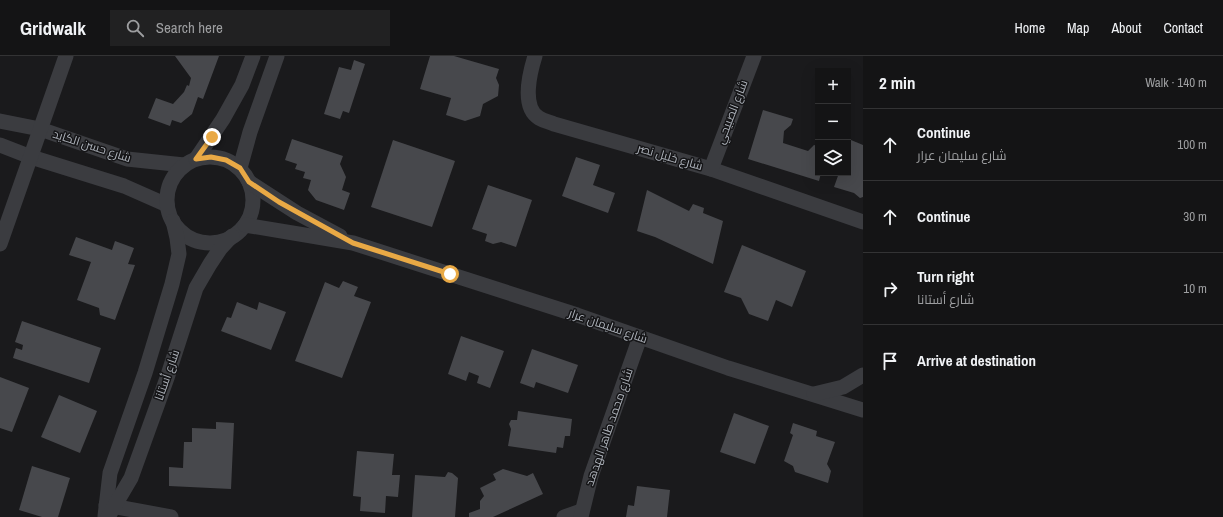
<!DOCTYPE html>
<html lang="en">
<head>
<meta charset="utf-8">
<style>
  body { margin:0; font-family:"Archivo Narrow",Cairo,sans-serif; background:#212122; color:#f1f3f6 }
  .controls { position:absolute; right:12px; top:12px; display:grid; overflow:hidden; border-radius:0px; box-shadow:0 4px 16px #0002 }
  .controls button { width:36px; height:36px; display:grid; place-items:center; padding:0; border:0; border-bottom:1px solid #333334; background:#141415; color:#f1f3f6; font:20px sans-serif }
  .stop { position:absolute; width:12px; height:12px; margin:-9px; border:3px solid #e9a945; border-radius:50%; background:#fff }
  .stop.end { background:#e9a945; border-color:#fff; box-shadow:0 1px 4px #0008 }
  .list { margin:0; padding:0; list-style:none }
  h2 { display:flex; justify-content:space-between; align-items:center; height:52px; margin:0; padding:0 16px; font-size:17px }
  h2 small { font-size:13px; font-weight:400; color:#9d9ea0 }
  .list li { display:grid; grid-template-columns:26px 1fr auto; gap:12px; align-items:center; box-sizing:border-box; height:72px; padding:0 16px; border-top:1px solid #333334 }
  .list b { display:block; font-size:15px; white-space:nowrap }
  .list p { margin:0; font-size:13px; white-space:nowrap; color:#9d9ea0 }
  .list em { font-size:13px; font-style:normal; color:#9d9ea0 }
  .icon { flex:none; width:22px; height:22px; fill:none; stroke:currentColor; stroke-width:2; stroke-linecap:round; stroke-linejoin:round }
  .map { position:relative; flex:none; width:863px; height:461px; overflow:hidden }
  header { display:flex; align-items:center; gap:24px; box-sizing:border-box; height:56px; padding:0 20px; background:#141415; border-bottom:1px solid #333334 }
  header strong { font-size:19px }
  nav { display:flex; gap:22px; margin-inline-start:auto; font-size:14px }
  .search { width:280px; height:36px; background:#212122; display:flex; align-items:center; gap:10px; box-sizing:border-box; padding:0 14px; border-radius:0px; color:#9d9ea0; font-size:15px }
  main { display:flex }
  aside { flex:1; background:#141415 }
  .map>svg:first-child { display:block }
  .building { fill:#47484c }
  .lines { fill:none; stroke-linecap:round; stroke-linejoin:round }
  .minor { stroke:#3b3c40; stroke-width:15 }
  .route { stroke:#e9a945; stroke-width:5 }
  .labels { text-anchor:middle; stroke-width:3; stroke-linejoin:round; paint-order:stroke }
  .street-label { font-size:12px; fill:#adb2ba; stroke:#151517 }
</style>
</head>
<body>
<header>
<strong>Gridwalk</strong>
<div class="search"><svg class="icon" aria-label="search" viewBox="0 0 24 24"><circle cx="10" cy="10" r="6"/><path d="M15 15l6 6"/></svg>Search here</div>
<nav><a>Home</a><a>Map</a><a>About</a><a>Contact</a></nav>
</header>
<main>
<div class="map">
<svg width="863" height="461" viewBox="0 0 863 461">
  <rect width="100%" height="100%" fill="#1a1a1c"/>
  <g class="building">
    <path d="M175,0H219L203,43L198,41L192,58L181,67L172,64L170,70L148,62L156,42L173,48L184,36L187,29L189,30L191,22Z"/>
    <path d="M430,0H454L499,13L496,22L499,29L498,40L483,48L480,60L465,65L446,59L451,42L420,33Z"/>
    <path d="M354,4L365,8L349,57L343,55L340,63L324,58L339,11L351,14Z"/>
    <path d="M763,54L793,63L791,69L784,75L783,87L808,95L814,89L818,90V117H821L819,125L748,103Z"/>
    <path d="M292,83L343,100L340,108L346,121L342,134L350,137L344,154L316,144L308,134L311,124L303,122L305,116L295,113L297,108L285,104Z"/>
    <path d="M393,84L455,105L432,171L371,151Z"/>
    <path d="M851,84L863,89V141L860,142L854,137L834,131L839,117H848V93Z"/>
    <path d="M576,101L600,109L593,129L615,137L608,157L562,140Z"/>
    <path d="M488,129L532,144L516,191L501,186L493,188L485,185L487,178L472,173Z"/>
    <path d="M647,134L689,155L693,148L704,152L703,157L723,165L713,208L655,181L637,175Z"/>
    <path d="M76,181L112,194L115,185L134,192L128,208L135,209L115,264L100,259L99,252L77,244L91,206L69,199Z"/>
    <path d="M742,189L806,215L792,251L776,244L768,265L749,258L741,242L724,236Z"/>
    <path d="M343,225L358,231L354,240L371,246L342,322L295,305L325,226L339,232Z"/>
    <path d="M237,246L257,254L259,246L286,256L271,294L221,275L227,261L231,262Z"/>
    <path d="M22,265L101,292L89,327L13,302L16,292L22,294L23,289L15,286Z"/>
    <path d="M461,280L504,295L490,332L477,327L479,320L469,316L466,325L448,318Z"/>
    <path d="M532,293L578,309L568,337L536,326L534,332L520,327Z"/>
    <path d="M0,321L29,332L12,376L0,372Z"/>
    <path d="M59,339L97,355L80,397L41,381Z"/>
    <path d="M518,355L572,363L570,380H565L563,392L557,391L556,397L508,390L511,373L509,368L511,364H517Z"/>
    <path d="M734,357L769,370L755,408L720,396Z"/>
    <path d="M216,366L234,367L231,433L169,430V411L183,412L184,386H192V372L216,373Z"/>
    <path d="M793,367L817,375L816,380L835,386L827,408L831,415L828,427L795,416L793,410L784,405L793,379L790,377Z"/>
    <path d="M357,395L394,398L392,419H400L398,441L386,440L385,457L360,455L361,441L353,440Z"/>
    <path d="M32,410L70,422L58,461H42L19,454Z"/>
    <path d="M503,413L527,420L533,417L543,438L493,461H469V457L480,453V445L484,440L480,432L496,424L493,418Z"/>
    <path d="M448,416L452,417L458,422L455,461H412L415,419L445,421Z"/>
    <path d="M637,430L670,434L667,461H626L628,449L634,450Z"/>
  </g>
  <g class="lines">
    <g class="minor">
      <path d="M535,0C530,16 521,51 539,62C544,65 549,66 554,68L711,113L863,166"/>
      <path d="M0,65L40,73L127,103L184,109"/>
      <path d="M0,89L31,101L124,130L167,149"/>
      <circle cx="210" cy="144" r="43"/>
      <path d="M196,103L223,63L242,29L253,0"/>
      <path d="M240,112L250,76L277,0"/>
      <path d="M711,113L754,0"/>
      <path d="M249,126L297,157L340,180"/>
      <path d="M245,169L353,187L577,259L728,312L863,354"/>
      <path d="M0,188L66,0"/>
      <path d="M814,338L843,331L863,319"/>
      <path d="M106,449L171,461"/>
      <path d="M105,460L110,417L145,317L172,228L179,198L177,182L173,165"/>
      <path d="M108,461L131,422L167,322L196,232L210,208L220,193L232,180"/>
      <path d="M564,461L581,455"/>
      <path d="M581,461L591,420L640,281"/>
    </g>
  </g>
  <g class="lines">
    <path class="route" d="M212,81L196,103L211,101L226,104L240,112L249,126L279,146L353,187L450,218"/>
  </g>
  <g class="labels">
    <g class="street-label">
      <text transform="translate(732 56) rotate(-69)" y="4">شارع الصبيحي</text>
      <text transform="translate(92 90) rotate(18)" y="4">شارع حسن الكايد</text>
      <text transform="translate(670 101) rotate(16)" y="4">شارع خليل نصر</text>
      <text transform="translate(608 270) rotate(19)" y="4">شارع سليمان عرار</text>
      <text transform="translate(167 319) rotate(-71)" y="4">شارع أستانا</text>
      <text transform="translate(609 371) rotate(-71)" y="4">شارع محمد طاهر الهدهد</text>
    </g>
  </g>
</svg>
<div class="controls">
<button>+</button>
<button>−</button>
<button><svg class="icon" aria-label="layers" viewBox="0 0 24 24"><path d="M12 4l9 5-9 5-9-5zM3 14l9 5 9-5"/></svg></button>
</div>
<div class="stop" style="left:450px;top:218px"></div>
<div class="stop end" style="left:212px;top:81px"></div>
</div>
<aside>
<h2>2 min<small>Walk · 140 m</small></h2>
<ul class="list">
<li><svg class="icon" aria-label="ahead" viewBox="0 0 24 24"><path d="M12 20V5M6 11l6-6 6 6"/></svg><div><b>Continue</b><p>شارع سليمان عرار</p></div><em>100 m</em></li>
<li><svg class="icon" aria-label="ahead" viewBox="0 0 24 24"><path d="M12 20V5M6 11l6-6 6 6"/></svg><div><b>Continue</b></div><em>30 m</em></li>
<li><svg class="icon" aria-label="right" viewBox="0 0 24 24"><path d="M7 20v-9h11M14 6l5 5-5 5"/></svg><div><b>Turn right</b><p>شارع أستانا</p></div><em>10 m</em></li>
<li><svg class="icon" aria-label="arrive" viewBox="0 0 24 24"><path d="M6 21V4h12l-3 4 3 4H6"/></svg><div><b>Arrive at destination</b></div></li>
</ul>
</aside>
</main>
</body>
</html>
